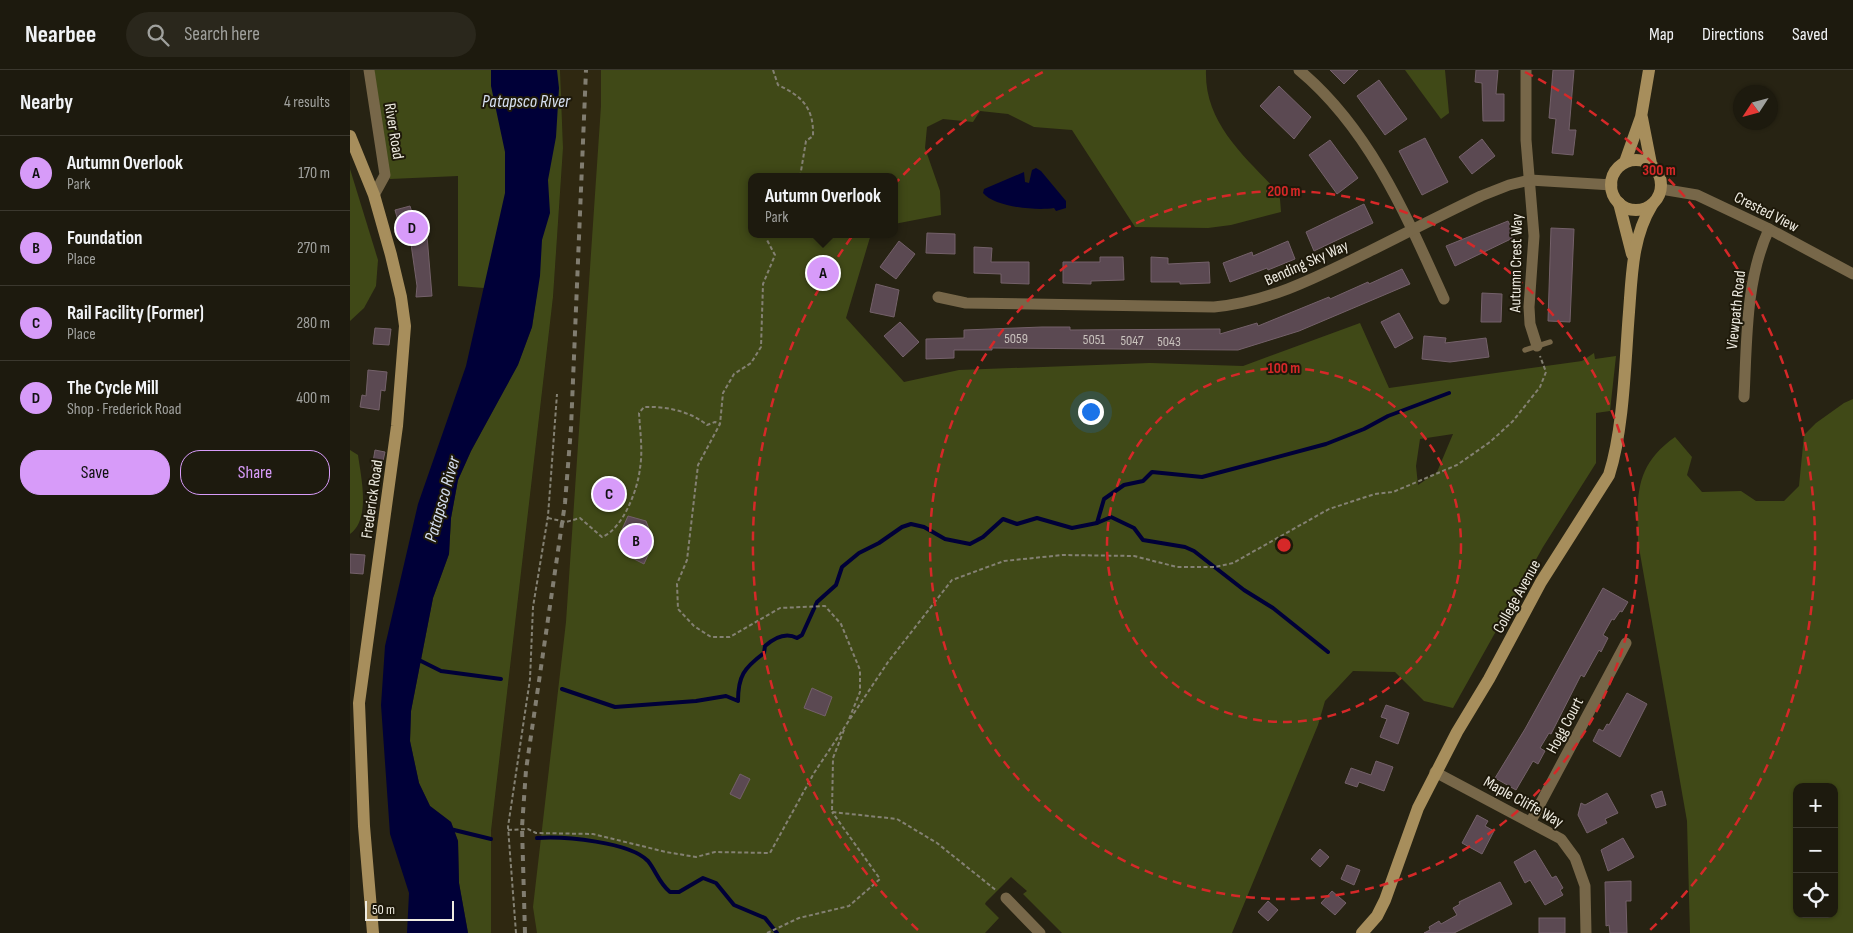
<!DOCTYPE html>
<html lang="en">
<head>
<meta charset="utf-8">
<style>
  body { margin:0; font-family:"Sofia Sans Condensed",sans-serif; background:#2a271c; color:#f1f3f6 }
  .controls { position:absolute; right:15px; bottom:15px; display:grid; overflow:hidden; border-radius:10px; box-shadow:0 1px 4px #0004 }
  .controls button { width:45px; height:45px; display:grid; place-items:center; padding:0; border:0; border-bottom:1px solid #3b382e; background:#1d1a0e; color:#f1f3f6; font:25px sans-serif }
  .compass { position:absolute; left:1383px; top:15px; width:45px; height:45px; border-radius:50%; background:#1d1a0e; box-shadow:0 1px 4px #0004; rotate:234deg }
  .scale { position:absolute; left:15px; bottom:12px; width:89px; box-sizing:border-box; padding-left:5px; border:2px solid #eeebe1; border-top:0; font-size:14px; line-height:18px; white-space:nowrap; color:#eeebe1; -webkit-text-stroke:4px #1e190a; paint-order:stroke }
  .you { position:absolute; left:740px; top:341px; width:18px; height:18px; margin:-12px; border:4px solid #fff; border-radius:50%; background:#1a73e8; box-shadow:0 0 0 8px #1a73e833 }
  .badge { display:grid; place-items:center; width:32px; height:32px; border-radius:50%; background:#d79bf9; color:#111; font-size:16px; font-weight:700 }
  .pin { position:absolute; translate:-50% -50%; border:2px solid #fff; box-shadow:0 1px 5px #0006 }
  .popup { position:absolute; left:398px; top:103px; width:150px; height:65px; box-sizing:border-box; display:grid; place-content:center; border-radius:10px; background:#1d1a0e; filter:drop-shadow(0 1px 4px #0005); font-size:16px; white-space:nowrap; color:#a0a19e }
  .popup b { font-size:19px; color:#f1f3f6 }
  .popup::after { content:''; position:absolute; left:50%; top:100%; margin-left:-10px; border:10px solid transparent; border-top-color:#1d1a0e }
  .list { margin:0; padding:0; list-style:none }
  h2 { display:flex; justify-content:space-between; align-items:center; height:65px; margin:0; padding:0 20px; font-size:21px }
  h2 small { font-size:16px; font-weight:400; color:#a0a19e }
  .list li { display:grid; grid-template-columns:32px 1fr auto; gap:15px; align-items:center; box-sizing:border-box; height:75px; padding:0 20px; border-top:1px solid #3b382e }
  .list b { display:block; font-size:19px; white-space:nowrap }
  .list p { margin:0; font-size:16px; white-space:nowrap; color:#a0a19e }
  .list em { font-size:16px; font-style:normal; color:#a0a19e }
  .actions { display:flex; gap:10px; padding:15px 20px }
  .actions a { flex:1; padding:11px 0; border:1px solid #d79bf9; border-radius:20px; text-align:center; font-size:18px; color:#d79bf9 }
  .actions .main { background:#d79bf9; color:#111 }
  .icon { flex:none; width:28px; height:28px; fill:none; stroke:currentColor; stroke-width:2; stroke-linecap:round; stroke-linejoin:round }
  .map { position:relative; flex:none; width:1503px; height:863px; overflow:hidden }
  header { display:flex; align-items:center; gap:30px; box-sizing:border-box; height:70px; padding:0 25px; background:#1d1a0e; border-bottom:1px solid #3b382e }
  header strong { font-size:24px }
  nav { display:flex; gap:28px; margin-inline-start:auto; font-size:18px }
  .search { width:350px; height:45px; background:#2a271c; display:flex; align-items:center; gap:12px; box-sizing:border-box; padding:0 18px; border-radius:28px; color:#a0a19e; font-size:19px }
  main { display:flex }
  aside { flex:1; background:#1d1a0e }
  .map>svg:first-child { display:block }
  .built { fill:#2f2811 }
  .green { fill:#404917; fill-rule:evenodd }
  .water { fill:#000038 }
  .lines { fill:none; stroke-linecap:round; stroke-linejoin:round }
  .stream { stroke:#000038; stroke-width:4 }
  .building { fill:#5b4952; stroke:#74616a }
  .path { stroke:#848173; stroke-width:2; stroke-dasharray:4 2.5; stroke-linecap:butt }
  .lane { stroke:#776749; stroke-width:5.5 }
  .street { stroke:#776749; stroke-width:11 }
  .secondary { stroke:#a78e5c; stroke-width:12 }
  .rail { stroke:#817d70; stroke-width:4; stroke-dasharray:6 6; stroke-linecap:butt }
  .ring { fill:none; stroke:#d62828; stroke-width:2.5; stroke-dasharray:9 6 }
  .labels { text-anchor:middle; stroke-width:4; stroke-linejoin:round; paint-order:stroke }
  .number-label { font-size:14px; fill:#c9c2bd }
  .street-label { font-size:16px; fill:#eeebe1; stroke:#1e190a }
  .water-label { font-size:18px; font-style:italic; fill:#d6e0f2; stroke:#1e190a }
  .centre { fill:#d62828; stroke:#1e190a; stroke-width:2.5 }
  .ring-label { font-size:15px; text-anchor:middle; font-weight:bold; fill:#d62828; stroke:#1e190a; stroke-width:4; stroke-linejoin:round; paint-order:stroke }
</style>
</head>
<body>
<header>
<strong>Nearbee</strong>
<div class="search"><svg class="icon" aria-label="search" viewBox="0 0 24 24"><circle cx="10" cy="10" r="6"/><path d="M15 15l6 6"/></svg>Search here</div>
<nav><a>Map</a><a>Directions</a><a>Saved</a></nav>
</header>
<main>
<aside>
<h2>Nearby<small>4 results</small></h2>
<ul class="list">
<li><span class="badge">A</span><div><b>Autumn Overlook</b><p>Park</p></div><em>170 m</em></li>
<li><span class="badge">B</span><div><b>Foundation</b><p>Place</p></div><em>270 m</em></li>
<li><span class="badge">C</span><div><b>Rail Facility (Former)</b><p>Place</p></div><em>280 m</em></li>
<li><span class="badge">D</span><div><b>The Cycle Mill</b><p>Shop · Frederick Road</p></div><em>400 m</em></li>
</ul>
<div class="actions"><a class="main">Save</a><a>Share</a></div>
</aside>
<div class="map">
<svg width="1503" height="863" viewBox="0 0 1503 863">
  <rect width="100%" height="100%" fill="#272313"/>
  <path class="built" d="M210,0H251V123L196,863H141V761L203,227L213,78Z"/>
  <g class="green">
    <path d="M24,0H210L213,78L203,227L141,761V863H118L109,813L108,771L101,752L80,736L69,713L60,671L61,641L83,528L99,484L101,448L108,410L121,381L168,294L182,257L187,222L108,216V106L40,109Z"/>
    <path d="M251,0H856C854,52 893,85 926,120L930,129L931,142L881,155L858,158L785,157L722,60L684,57L658,44L630,41L623,52L593,49L577,57L575,78L590,121L591,145L544,154V107H402V164H521L496,248L554,312L609,300L800,293L893,296L1010,253L1039,318L1232,291L1244,283L1245,289L1266,286L1260,341L1246,343V393L1193,477L1103,638L1074,631L1045,602L1003,601L975,631L968,655L882,863H712L673,824L677,821L661,807L636,832L635,834L649,848L635,863H187L183,837L216,552L251,36ZM1103,364L1087,402L1068,415L1066,396L1070,369Z"/>
    <path d="M1055,0H1095L1099,43L1091,49Z"/>
    <path d="M0,99L28,190L26,216L14,238L0,251Z"/>
    <path d="M1503,329V863H1340L1337,751L1288,472C1287,426 1284,396 1325,367L1342,387L1337,405L1352,422L1391,421L1406,431H1434L1449,416L1454,365L1466,353L1494,333ZM1447,717H1484V844H1447Z"/>
    <path d="M0,380L8,385C11,407 21,449 0,464Z"/>
  </g>
  <g class="water">
    <path d="M141,0H207L209,18L206,67L198,110L200,143L192,170L190,206L182,257L168,295L121,381L108,410L101,448L99,484L83,528L61,641L60,671L69,713L80,736L101,752L108,771L109,813L118,863H57L59,823L40,764L31,635L35,576L68,434L116,296L155,123V82L141,16Z"/>
    <path d="M686,98L691,101L716,131V138L706,141L704,138C687,141 644,137 633,123L634,119L674,102L675,112L679,113L682,100Z"/>
  </g>
  <g class="lines">
    <g class="stream">
      <path d="M747,453L754,429L774,415L793,411L802,402L852,407L909,392L976,374L1014,359L1038,346L1099,323"/>
      <path d="M67,589L91,601L151,609"/>
      <path d="M212,619L265,637L346,631L376,626L388,631C388,606 394,598 414,583L415,576C424,568 436,562 447,568L452,565L467,532L486,515L492,497L509,483L529,473L552,457L561,454L574,457L595,469L620,474L633,467L653,449L667,454L687,448L722,458L747,453L761,447L784,458L793,470L835,477L844,481L894,520L923,538L978,582"/>
      <path d="M100,759L141,769"/>
      <path d="M187,768C214,766 280,772 298,791C306,801 309,813 320,822H329L353,808L366,813L384,835L415,848L427,863"/>
    </g>
  </g>
  <g class="building">
    <path d="M980,0H1008L994,14Z"/>
    <path d="M1126,0H1148L1146,24H1154V51H1133L1132,13L1125,12Z"/>
    <path d="M1203,0H1224L1219,60H1226L1223,85L1202,83L1206,49L1199,48Z"/>
    <path d="M1029,10L1057,49L1035,65L1007,26Z"/>
    <path d="M929,16L961,47L944,69L910,36Z"/>
    <path d="M1075,68L1098,112L1072,125L1049,81Z"/>
    <path d="M1132,69L1145,86L1122,104L1109,87Z"/>
    <path d="M980,70L1008,108L987,124L959,85Z"/>
    <path d="M1014,134L1023,153L964,181L956,162Z"/>
    <path d="M60,136L65,152L73,150L77,166L82,226L66,227L67,216L60,167L53,169L45,140Z"/>
    <path d="M1158,151L1165,167L1105,196L1096,176Z"/>
    <path d="M1201,158L1224,159L1220,252L1198,251Z"/>
    <path d="M577,163L605,164V184L576,183Z"/>
    <path d="M549,171L565,184L546,209L530,197Z"/>
    <path d="M938,171L945,189L918,200L917,198L880,212L873,193L902,182L903,186Z"/>
    <path d="M624,177L642,178L641,192H679V214L651,213V204L624,203Z"/>
    <path d="M750,187H773L774,210L741,211V214L713,213V192H750Z"/>
    <path d="M801,187L818,188V194L859,192L860,213L830,214V212H801Z"/>
    <path d="M1052,199L1060,214L949,261L888,280L642,278V280H604V288L576,289V269L614,268V260L692,257H720V260L870,259V264L907,253L908,256L979,227L980,229L1018,212L1019,214Z"/>
    <path d="M526,214L549,220L544,247L520,242Z"/>
    <path d="M1132,223L1152,224L1151,252H1131Z"/>
    <path d="M1049,243L1063,268L1045,278L1031,252Z"/>
    <path d="M550,252L569,272L553,287L534,266Z"/>
    <path d="M25,258L41,259L39,275L23,274Z"/>
    <path d="M1074,266L1096,268L1095,273L1136,268L1139,287L1100,292L1072,289Z"/>
    <path d="M18,300L37,302L35,321L31,320L29,340L10,337L12,325L16,326Z"/>
    <path d="M25,380L35,382L31,400L22,398Z"/>
    <path d="M254,411L268,413L265,438L250,436Z"/>
    <path d="M278,446L296,451L299,459L298,485L294,494L274,484L275,472L270,464Z"/>
    <path d="M0,484L15,485L13,504L0,503Z"/>
    <path d="M1253,518L1278,532L1272,542L1270,541L1264,550L1262,549L1253,565L1258,568L1251,582L1249,580L1234,607L1231,605L1201,664L1199,663L1190,678L1195,681L1188,694L1183,691L1166,720L1145,708L1175,659Z"/>
    <path d="M462,618L482,627L475,646L454,638Z"/>
    <path d="M1277,623L1297,634L1270,687L1243,671L1249,659L1253,661L1257,654L1259,655Z"/>
    <path d="M1036,635L1059,643L1048,674L1030,667L1037,649L1031,647Z"/>
    <path d="M1026,691L1043,697L1034,721L1009,712L1007,717L995,713L1001,698L1021,705Z"/>
    <path d="M390,704L400,709L390,729L380,724Z"/>
    <path d="M1312,721L1316,735L1306,738L1301,725Z"/>
    <path d="M1257,723L1268,743L1255,749L1257,753L1237,763L1228,745L1231,733L1235,735Z"/>
    <path d="M1127,745L1138,751L1135,756L1144,761L1132,784L1112,773Z"/>
    <path d="M1273,768L1284,787L1258,801L1251,780Z"/>
    <path d="M970,779L979,787L970,797L961,789Z"/>
    <path d="M1185,780L1202,808L1206,806L1213,818L1210,820L1213,825L1195,835L1180,810L1175,813L1164,792Z"/>
    <path d="M997,795L1010,800L1004,815L991,809Z"/>
    <path d="M1281,811V831H1276L1277,863H1260L1259,855L1256,856L1255,812Z"/>
    <path d="M1150,812L1162,834L1104,863H1074L1080,860L1079,857L1089,851L1091,854L1107,845L1103,838L1110,834L1109,832Z"/>
    <path d="M982,821L996,833L985,845L971,833Z"/>
    <path d="M918,831L928,840L918,851L908,842Z"/>
    <rect x="1189" y="848" width="26" height="15"/>
  </g>
  <g class="lines">
    <g class="path">
      <path d="M423,0L428,15C452,26 464,38 463,66L456,71L450,107"/>
      <path d="M417,164V170L425,185L413,214L411,277L401,293L384,304L373,323L370,354L348,395L337,490L327,514L328,539L344,556L361,567H380L430,538L475,536L491,554L510,600V622L499,649"/>
      <path d="M198,448L216,452L230,448L252,467C273,459 288,419 290,398C293,381 290,361 289,343L294,337C315,336 340,341 357,355L365,352L370,354"/>
      <path d="M494,660L483,688L482,742L547,749L587,773L647,821"/>
      <path d="M158,760L178,759L186,763L243,764L316,782L346,787L365,782L420,783L464,703L538,592L602,510L654,491L713,485L784,486L827,497H865L883,493L979,439L1025,424L1043,422L1107,395L1140,372L1163,351L1190,317L1196,302L1190,286"/>
      <path d="M166,863L158,757L180,609L183,537L198,446L207,324"/>
      <path d="M417,863L449,848L499,836L530,809L482,742"/>
    </g>
    <path class="lane" d="M1175,280L1200,272"/>
    <g class="street">
      <path d="M19,0L35,105L24,125"/>
      <path d="M949,0C1020,59 1057,147 1094,229"/>
      <path d="M1176,0V70L1184,166L1179,237L1180,254L1187,276"/>
      <path d="M1311,119L1347,125L1419,159L1503,204"/>
      <path d="M588,227L616,233L864,237C922,231 967,207 1018,182C1056,163 1093,144 1131,126L1159,115L1180,110L1262,115"/>
      <path d="M1394,327C1397,272 1395,211 1419,159"/>
      <path d="M1085,702L1211,769L1225,788L1235,816L1236,863"/>
      <path d="M1181,751L1276,573"/>
      <path d="M656,828L690,863"/>
    </g>
    <g class="secondary">
      <path d="M1292,48L1301,94"/>
      <path d="M0,66L24,125L41,185L51,227L55,256L47,356L9,633L14,756L23,863"/>
      <circle cx="1286" cy="115" r="25"/>
      <path d="M1275,92L1291,47L1299,0"/>
      <path d="M1269,133L1282,184"/>
      <path d="M1012,863L1027,846L1035,830L1068,738L1107,662L1139,609L1191,512L1259,405C1274,358 1275,291 1279,242C1282,204 1282,168 1302,135"/>
    </g>
    <path class="rail" d="M175,863L172,757L176,700L215,433L221,358L236,0"/>
  </g>
  <g class="ring">
    <circle cx="934" cy="475" r="177"/>
    <circle cx="934" cy="475" r="354"/>
    <path d="M568 860A531 531 0 0 1 693 2M1175 2A531 531 0 0 1 1300 860"/>
  </g>
  <g class="labels">
    <g class="number-label">
      <text x="666" y="273">5059</text>
      <text x="744" y="274">5051</text>
      <text x="782" y="275">5047</text>
      <text x="819" y="276">5043</text>
    </g>
    <g class="street-label">
      <text transform="translate(45 61) rotate(81)" y="6">River Road</text>
      <text transform="translate(1417 141) rotate(27)" y="6">Crested View</text>
      <text transform="translate(956 192) rotate(-24)" y="6">Bending Sky Way</text>
      <text transform="translate(1165 193) rotate(-89)" y="6">Autumn Crest Way</text>
      <text transform="translate(1385 240) rotate(-84)" y="6">Viewpath Road</text>
      <text transform="translate(21 429) rotate(-82)" y="6">Frederick Road</text>
      <text transform="translate(1166 526) rotate(-61)" y="6">College Avenue</text>
      <text transform="translate(1214 655) rotate(-62)" y="6">Hogg Court</text>
      <text transform="translate(1174 731) rotate(29)" y="6">Maple Cliffe Way</text>
    </g>
    <g class="water-label">
      <text x="176" y="37">Patapsco River</text>
      <text transform="translate(92 429) rotate(-74)" y="6">Patapsco River</text>
    </g>
  </g>
  <circle cx="934" cy="475" r="8" class="centre"/>
  <g class="ring-label">
    <text x="1309" y="105">300 m</text>
    <text x="934" y="126">200 m</text>
    <text x="934" y="303">100 m</text>
  </g>
</svg>
<div class="controls">
<button>+</button>
<button>−</button>
<button><svg class="icon" aria-label="locate" viewBox="0 0 24 24"><circle cx="12" cy="12" r="6"/><path d="M12 2v4M12 18v4M2 12h4M18 12h4"/></svg></button>
</div>
<svg class="compass" viewBox="-18 -18 36 36"><path d="M0-13l5 13h-10z" fill="#e53935"/><path d="M0 13l5-13h-10z" fill="#a0a19e"/></svg>
<div class="scale">50 m</div>
<div class="you"></div>
<div class="pin badge" style="left:473px;top:203px">A</div>
<div class="popup"><b>Autumn Overlook</b>Park</div>
<div class="pin badge" style="left:286px;top:471px">B</div>
<div class="pin badge" style="left:259px;top:424px">C</div>
<div class="pin badge" style="left:62px;top:158px">D</div>
</div>
</main>
</body>
</html>
